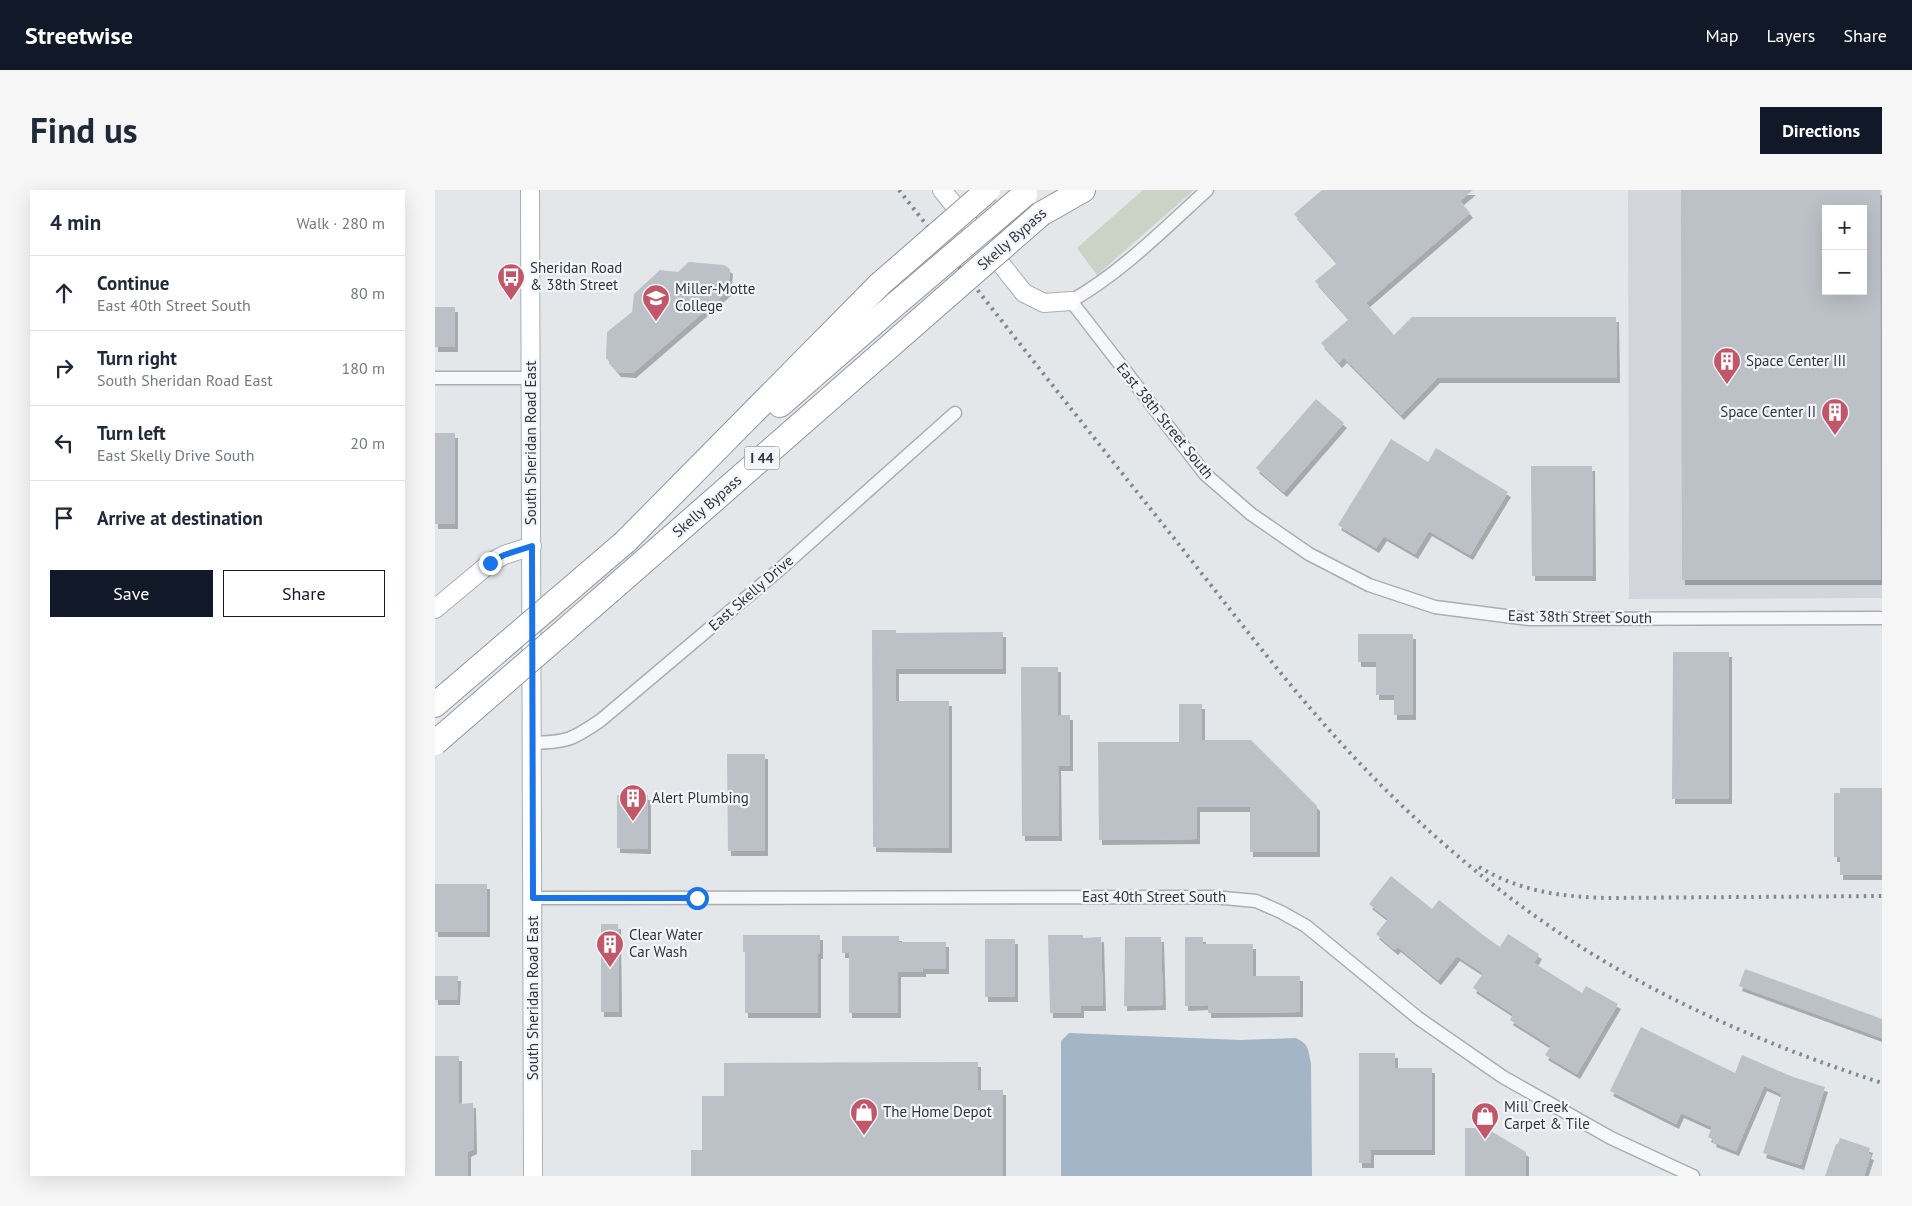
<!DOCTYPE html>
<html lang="en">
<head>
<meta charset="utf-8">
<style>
  body { margin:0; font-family:"PT Sans",sans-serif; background:#f6f6f7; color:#1f2937 }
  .controls { position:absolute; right:15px; top:15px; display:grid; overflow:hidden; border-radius:0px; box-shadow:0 5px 20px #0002 }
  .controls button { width:45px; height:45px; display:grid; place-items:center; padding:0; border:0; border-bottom:1px solid #e0e1e3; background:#fff; color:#1f2937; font:25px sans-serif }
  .stop { position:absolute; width:15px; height:15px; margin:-11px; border:4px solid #1a73e8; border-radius:50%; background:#fff }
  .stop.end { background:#1a73e8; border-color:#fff; box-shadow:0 1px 5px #0008 }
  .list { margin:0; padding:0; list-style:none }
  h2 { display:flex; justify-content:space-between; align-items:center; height:65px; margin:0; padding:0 20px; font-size:21px }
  h2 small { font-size:16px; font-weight:400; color:#747a83 }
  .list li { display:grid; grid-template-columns:32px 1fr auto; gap:15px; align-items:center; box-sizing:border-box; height:75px; padding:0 20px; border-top:1px solid #e0e1e3 }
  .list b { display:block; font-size:19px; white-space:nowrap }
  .list p { margin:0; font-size:16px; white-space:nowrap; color:#747a83 }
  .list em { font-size:16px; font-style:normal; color:#747a83 }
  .actions { display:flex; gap:10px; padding:15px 20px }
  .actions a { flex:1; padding:11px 0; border:1px solid #111827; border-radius:0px; text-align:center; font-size:18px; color:#111827 }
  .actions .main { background:#111827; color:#fff }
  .icon { flex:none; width:28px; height:28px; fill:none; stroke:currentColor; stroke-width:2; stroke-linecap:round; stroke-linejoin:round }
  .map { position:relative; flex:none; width:1447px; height:986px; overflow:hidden; border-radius:0px }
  header { display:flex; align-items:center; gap:30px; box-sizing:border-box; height:70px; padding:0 25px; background:#111827; color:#fff }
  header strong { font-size:24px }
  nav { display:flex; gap:28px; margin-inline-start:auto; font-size:18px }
  .intro { display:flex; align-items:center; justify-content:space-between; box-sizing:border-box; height:120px; padding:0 30px }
  h1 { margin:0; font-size:35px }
  .button { padding:12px 22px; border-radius:0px; background:#111827; color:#fff; font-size:18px; font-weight:700 }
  main { display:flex; gap:30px; padding:0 30px }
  aside { flex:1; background:#fff; border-radius:0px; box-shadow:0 5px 20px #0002 }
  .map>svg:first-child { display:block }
  .built { fill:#d2d6dc; fill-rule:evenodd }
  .green { fill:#cad3c6 }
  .water { fill:#a3b5c6 }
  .building { fill:#bcc0c7; fill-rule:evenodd; filter:url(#shadow) }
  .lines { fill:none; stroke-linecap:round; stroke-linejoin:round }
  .street-casing { stroke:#a9aeb4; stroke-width:15 }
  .secondary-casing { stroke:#a9aeb4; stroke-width:20 }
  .highway-casing { stroke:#8d959f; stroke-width:26 }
  .street { stroke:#f6f7f9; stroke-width:12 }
  .secondary { stroke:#fff; stroke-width:18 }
  .highway { stroke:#fff; stroke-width:24 }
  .rail { stroke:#7f8792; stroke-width:4; stroke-dasharray:2.5 5; stroke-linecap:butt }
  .highway-bridge-casing { stroke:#8d959f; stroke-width:26; stroke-linecap:butt }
  .highway-bridge { stroke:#fff; stroke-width:24 }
  .route { stroke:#1a73e8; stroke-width:6 }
  .labels { text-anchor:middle; stroke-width:4.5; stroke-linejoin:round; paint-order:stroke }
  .shield { fill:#f3f5f8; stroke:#686f78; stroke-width:1 }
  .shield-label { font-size:14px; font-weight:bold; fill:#2d3541 }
  .street-label { font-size:15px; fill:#2d3541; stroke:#f3f5f8 }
  .poi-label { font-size:15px; fill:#2d3541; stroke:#f3f5f8; text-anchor:start }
</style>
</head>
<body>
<header>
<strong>Streetwise</strong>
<nav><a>Map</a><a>Layers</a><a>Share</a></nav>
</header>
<div class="intro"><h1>Find us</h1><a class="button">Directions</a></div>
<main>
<aside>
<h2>4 min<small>Walk · 280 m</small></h2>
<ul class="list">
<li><svg class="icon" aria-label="ahead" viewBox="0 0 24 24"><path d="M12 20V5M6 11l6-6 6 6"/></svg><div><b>Continue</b><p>East 40th Street South</p></div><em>80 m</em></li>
<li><svg class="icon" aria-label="right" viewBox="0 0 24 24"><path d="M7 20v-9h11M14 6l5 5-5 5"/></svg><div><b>Turn right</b><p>South Sheridan Road East</p></div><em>180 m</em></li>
<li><svg class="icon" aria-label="left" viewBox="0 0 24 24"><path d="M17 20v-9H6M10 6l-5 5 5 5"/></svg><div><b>Turn left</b><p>East Skelly Drive South</p></div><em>20 m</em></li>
<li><svg class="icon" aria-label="arrive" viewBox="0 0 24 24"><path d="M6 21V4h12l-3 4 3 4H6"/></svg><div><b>Arrive at destination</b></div></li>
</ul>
<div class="actions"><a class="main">Save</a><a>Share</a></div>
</aside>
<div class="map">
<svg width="1447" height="986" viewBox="0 0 1447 986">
  <defs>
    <filter id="shadow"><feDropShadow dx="3" dy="5" stdDeviation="0" flood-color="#0004"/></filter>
  </defs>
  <rect width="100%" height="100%" fill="#e4e7ea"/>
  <path class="built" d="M1193,0H1447V408L1194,409ZM1391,19H1428V101H1391Z"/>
  <path class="green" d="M708,0H759L662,85L642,58Z"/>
  <path class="water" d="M634,843L806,850L861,848C874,854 873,860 876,873L877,986H626V851Z"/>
  <g class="building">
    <path d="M887,0H1038L1025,11L1035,23L931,113L959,145L977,127H1181L1182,188H1002L966,225L909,168L904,173L886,153L914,129L880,91L902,73L859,24Z"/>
    <path d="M1246,0H1445L1446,390H1247ZM1391,19H1428V101H1391Z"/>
    <path d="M254,72L289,75L295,79L293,101L198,183L183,182L171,168L172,142L197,122L199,104L225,80L243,82Z"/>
    <rect x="0" y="117" width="20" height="40"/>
    <path d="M881,209L909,233L849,302L821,278Z"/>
    <rect x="0" y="243" width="20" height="91"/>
    <path d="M956,249L993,272L1001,258L1073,302L1035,365L994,341L980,364L949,346L941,358L903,335Z"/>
    <path d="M1096,276H1157L1158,386H1097Z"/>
    <path d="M437,440H461V443L568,442V479H461V511H514V658L438,657Z"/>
    <path d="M923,444H978V525H959V505H941V472H923Z"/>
    <path d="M1238,462H1294V609H1237Z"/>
    <path d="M586,477H623V525H635V576H623L624,646H587Z"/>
    <path d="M744,514H767V550H816L882,616V662H815V617H762V649L664,650L663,552H744Z"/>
    <path d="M292,564H330V661H293Z"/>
    <path d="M1405,598H1447V685H1405V667H1399V603H1405Z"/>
    <path d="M182,605H213V659L182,658Z"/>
    <path d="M956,686L997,719L1004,710L1048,745L1065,757L1073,744L1104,764L1099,773L1147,803L1151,796L1183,814L1142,884L1110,865L1116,856L1075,830L1078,824L1038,798L1048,783L1022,766L1003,790L963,757L960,760L941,744L953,729L934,714Z"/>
    <rect x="0" y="694" width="52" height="48"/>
    <path d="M166,734H183L184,822H166Z"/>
    <path d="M308,745H385V764H383V823H310V762H308Z"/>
    <path d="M613,745H648V748L666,747L668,816H646V823H615Z"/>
    <path d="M407,746H464V752H511V779H488V782H463V823H414V763H407Z"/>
    <path d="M690,747H726L728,815L689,816Z"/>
    <path d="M750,747H768V754H818V786H865V822L773,823V815L750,816Z"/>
    <rect x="550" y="749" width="30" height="58"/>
    <path d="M1310,779L1447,829V848L1304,796Z"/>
    <path d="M0,786H23L22,810H0Z"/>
    <path d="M1206,837L1300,883L1307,865L1358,887L1390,897L1366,975L1328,963L1347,904L1329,896L1301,961L1278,952L1279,950L1273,947L1277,937L1246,923L1241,934L1175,901Z"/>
    <path d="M924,863H960V878H997V960H936V973H924Z"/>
    <path d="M0,866H24V914L38,913L39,959L33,962V986H0Z"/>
    <path d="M543,872V900H568V986H256V960H267V906H289V873Z"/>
    <path d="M1030,938H1051L1091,962V986H1030Z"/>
    <path d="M1405,948L1435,958L1433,964L1436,965L1429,986H1390L1401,954H1403Z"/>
  </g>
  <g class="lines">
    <g class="street-casing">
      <g id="street">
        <path d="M772,0C729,39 687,82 636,111L770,284L816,324L874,364L934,395L1000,417L1094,429L1447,428"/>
        <path d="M0,188H96"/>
        <path d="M97,553C132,552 137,550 166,530L344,380L520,223"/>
        <path d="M98,708L778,707L821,711L846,722L871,736L983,828L1068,887L1176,948L1258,986"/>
      </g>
    </g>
    <g class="secondary-casing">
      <g id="secondary">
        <path d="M95,0L98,986"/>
        <path d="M507,0L589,103L609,113L636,111"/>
        <path d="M0,419L55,373L69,365L97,356"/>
      </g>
    </g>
    <g class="highway-casing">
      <g id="highway">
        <path d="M606,24L648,0"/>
        <path d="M345,215L462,113"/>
        <path d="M190,352L445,94"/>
        <path d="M175,401L519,100"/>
        <path d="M0,515L15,502"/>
      </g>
    </g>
    <use href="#street" class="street"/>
    <use href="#secondary" class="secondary"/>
    <use href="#highway" class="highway"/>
    <g class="rail">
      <path d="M464,0C555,116 646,232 738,347C796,420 852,495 915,563C974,626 1039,684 1110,733C1211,804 1330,855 1447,893"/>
      <path d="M1044,677C1084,701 1126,707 1173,708L1447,706"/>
    </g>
    <g class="highway-bridge-casing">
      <g id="highway-bridge">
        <path d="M445,94L553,0"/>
        <path d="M519,100L606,24"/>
        <path d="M462,113L590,4"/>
        <path d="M15,502L190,352"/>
        <path d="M0,553L175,401"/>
      </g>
    </g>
    <use href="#highway-bridge" class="highway-bridge"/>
  </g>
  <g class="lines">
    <path class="route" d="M55,373L69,365L97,356L98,708H262"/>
  </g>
  <defs>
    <g id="bus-pin" transform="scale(1.4375)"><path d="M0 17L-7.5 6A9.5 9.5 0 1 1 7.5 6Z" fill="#c1586a" stroke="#f3f5f8"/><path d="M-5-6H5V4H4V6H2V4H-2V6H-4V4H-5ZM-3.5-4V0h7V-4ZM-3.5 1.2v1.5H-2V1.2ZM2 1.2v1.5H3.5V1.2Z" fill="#fff"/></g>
    <g id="university-pin" transform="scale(1.4375)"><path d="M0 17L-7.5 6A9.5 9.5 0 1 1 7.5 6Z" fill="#c1586a" stroke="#f3f5f8"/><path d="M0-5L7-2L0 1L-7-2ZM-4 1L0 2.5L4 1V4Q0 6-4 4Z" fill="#fff"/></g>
    <g id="building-pin" transform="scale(1.4375)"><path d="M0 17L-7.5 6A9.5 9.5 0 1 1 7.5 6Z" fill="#c1586a" stroke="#f3f5f8"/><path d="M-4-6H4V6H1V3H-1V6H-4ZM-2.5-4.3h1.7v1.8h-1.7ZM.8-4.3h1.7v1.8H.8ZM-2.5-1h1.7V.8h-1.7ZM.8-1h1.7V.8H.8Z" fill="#fff"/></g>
    <g id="shop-pin" transform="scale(1.4375)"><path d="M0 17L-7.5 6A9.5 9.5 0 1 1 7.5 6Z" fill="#c1586a" stroke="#f3f5f8"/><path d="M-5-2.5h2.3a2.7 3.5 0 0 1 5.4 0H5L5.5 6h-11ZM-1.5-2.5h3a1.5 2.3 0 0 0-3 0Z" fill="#fff"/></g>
  </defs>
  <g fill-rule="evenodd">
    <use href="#bus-pin" x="76" y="87"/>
    <use href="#university-pin" x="221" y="108"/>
    <use href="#building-pin" x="1292" y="171"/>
    <use href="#building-pin" x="1400" y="222"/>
    <use href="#building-pin" x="198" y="608"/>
    <use href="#building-pin" x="175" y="754"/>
    <use href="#shop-pin" x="429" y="922"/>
    <use href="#shop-pin" x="1050" y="926"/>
  </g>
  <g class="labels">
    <rect class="shield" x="309.5" y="256.5" width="35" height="23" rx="4"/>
    <g class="shield-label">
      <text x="327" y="273">I 44</text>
    </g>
    <g class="street-label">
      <text transform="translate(577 49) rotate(-41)" y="5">Skelly Bypass</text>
      <text transform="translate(730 231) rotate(51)" y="5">East 38th Street South</text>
      <text transform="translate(96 253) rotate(-90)" y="5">South Sheridan Road East</text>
      <text transform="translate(272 316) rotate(-41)" y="5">Skelly Bypass</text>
      <text transform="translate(316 403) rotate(-41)" y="5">East Skelly Drive</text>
      <text transform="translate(1145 427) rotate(1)" y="5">East 38th Street South</text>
      <text x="719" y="712">East 40th Street South</text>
      <text transform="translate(98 808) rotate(-90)" y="5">South Sheridan Road East</text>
    </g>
    <g class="poi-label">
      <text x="95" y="83">Sheridan Road<tspan x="95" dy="17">&amp; 38th Street</tspan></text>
      <text x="240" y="104">Miller-Motte<tspan x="240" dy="17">College</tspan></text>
      <text x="1311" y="176">Space Center III</text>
      <text x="1381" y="227" text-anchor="end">Space Center II</text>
      <text x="217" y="613">Alert Plumbing</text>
      <text x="194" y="750">Clear Water<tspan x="194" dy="17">Car Wash</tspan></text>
      <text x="1069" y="922">Mill Creek<tspan x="1069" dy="17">Carpet &amp; Tile</tspan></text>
      <text x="448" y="927">The Home Depot</text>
    </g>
  </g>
</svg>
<div class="controls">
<button>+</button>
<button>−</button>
</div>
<div class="stop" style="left:262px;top:708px"></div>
<div class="stop end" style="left:55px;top:373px"></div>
</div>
</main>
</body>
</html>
